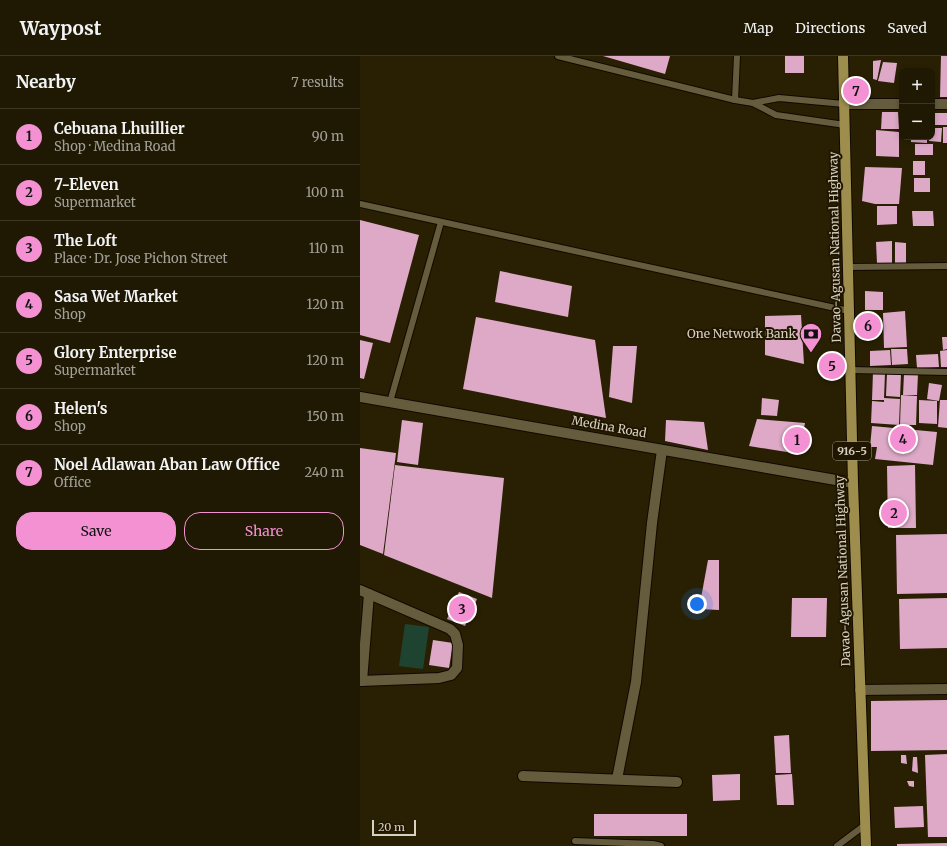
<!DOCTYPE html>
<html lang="en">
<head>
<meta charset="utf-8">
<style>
  body { margin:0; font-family:Merriweather,serif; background:#2c2511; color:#f1f3f6 }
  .controls { position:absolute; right:12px; top:12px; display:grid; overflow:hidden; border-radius:8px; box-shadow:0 2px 6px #0003 }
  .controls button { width:36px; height:36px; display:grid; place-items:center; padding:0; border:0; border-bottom:1px solid #3c3724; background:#1f1802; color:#f1f3f6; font:20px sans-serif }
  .scale { position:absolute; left:12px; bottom:10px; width:44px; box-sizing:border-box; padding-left:4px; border:2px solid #d7d1c1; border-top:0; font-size:11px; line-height:14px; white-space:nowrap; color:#d7d1c1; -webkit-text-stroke:3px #201600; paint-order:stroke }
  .you { position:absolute; left:337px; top:548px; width:14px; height:14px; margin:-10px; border:3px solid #fff; border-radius:50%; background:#1a73e8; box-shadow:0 0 0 6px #1a73e833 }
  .badge { display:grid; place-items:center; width:26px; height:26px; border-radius:50%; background:#f491d3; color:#111; font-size:13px; font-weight:700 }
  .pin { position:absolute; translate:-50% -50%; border:2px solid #fff; box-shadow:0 1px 4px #0006 }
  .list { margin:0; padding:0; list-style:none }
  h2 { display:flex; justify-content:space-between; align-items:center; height:52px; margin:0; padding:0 16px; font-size:17px }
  h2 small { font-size:13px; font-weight:400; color:#a1a099 }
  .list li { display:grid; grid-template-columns:26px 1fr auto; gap:12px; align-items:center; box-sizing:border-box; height:56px; padding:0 16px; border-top:1px solid #3c3724 }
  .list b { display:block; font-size:15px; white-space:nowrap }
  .list p { margin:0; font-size:13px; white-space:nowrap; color:#a1a099 }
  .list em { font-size:13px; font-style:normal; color:#a1a099 }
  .actions { display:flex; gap:8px; padding:12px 16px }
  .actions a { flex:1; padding:9px 0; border:1px solid #f491d3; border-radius:16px; text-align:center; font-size:14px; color:#f491d3 }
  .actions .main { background:#f491d3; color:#111 }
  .map { position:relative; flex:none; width:587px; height:790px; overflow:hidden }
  header { display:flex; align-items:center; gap:24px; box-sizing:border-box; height:56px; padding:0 20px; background:#1f1802; border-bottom:1px solid #3c3724 }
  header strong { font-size:19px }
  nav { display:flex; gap:22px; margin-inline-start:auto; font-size:14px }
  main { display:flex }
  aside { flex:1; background:#1f1802 }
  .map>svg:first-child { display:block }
  .green { fill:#1e4431 }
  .building { fill:#dda9c7 }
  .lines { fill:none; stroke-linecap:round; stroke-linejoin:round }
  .lane-casing { stroke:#110900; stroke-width:8 }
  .street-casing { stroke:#110900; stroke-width:12 }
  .primary-casing { stroke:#110900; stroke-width:12 }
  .lane { stroke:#655b3d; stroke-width:6 }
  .street { stroke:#655b3d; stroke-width:10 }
  .primary { stroke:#9d8e4d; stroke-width:10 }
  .labels { text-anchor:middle; stroke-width:4; stroke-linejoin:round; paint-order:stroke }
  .shield { fill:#201600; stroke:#a09987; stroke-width:1 }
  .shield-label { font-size:11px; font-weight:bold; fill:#d7d1c1 }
  .street-label { font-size:12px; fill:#d7d1c1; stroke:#201600 }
  .poi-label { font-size:12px; fill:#d7d1c1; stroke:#201600; text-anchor:end }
</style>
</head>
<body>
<header>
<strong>Waypost</strong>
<nav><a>Map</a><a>Directions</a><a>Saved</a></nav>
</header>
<main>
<aside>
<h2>Nearby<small>7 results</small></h2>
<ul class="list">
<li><span class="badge">1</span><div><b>Cebuana Lhuillier</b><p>Shop · Medina Road</p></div><em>90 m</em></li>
<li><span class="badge">2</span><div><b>7-Eleven</b><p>Supermarket</p></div><em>100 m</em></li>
<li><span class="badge">3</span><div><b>The Loft</b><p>Place · Dr. Jose Pichon Street</p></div><em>110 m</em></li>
<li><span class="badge">4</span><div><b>Sasa Wet Market</b><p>Shop</p></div><em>120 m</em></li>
<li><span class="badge">5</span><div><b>Glory Enterprise</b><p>Supermarket</p></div><em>120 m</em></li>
<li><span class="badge">6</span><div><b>Helen's</b><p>Shop</p></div><em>150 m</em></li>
<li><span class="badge">7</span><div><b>Noel Adlawan Aban Law Office</b><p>Office</p></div><em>240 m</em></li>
</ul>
<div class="actions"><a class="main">Save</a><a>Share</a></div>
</aside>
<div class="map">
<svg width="587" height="790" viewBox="0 0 587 790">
  <rect width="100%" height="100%" fill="#292003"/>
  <path class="green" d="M45,568L69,571L63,613L39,610Z"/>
  <g class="building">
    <path d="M243,0H310L305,18Z"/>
    <rect x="425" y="0" width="19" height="17"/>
    <path d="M581,0H587V41H580Z"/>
    <path d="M521,4L517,24L513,23V5Z"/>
    <path d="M523,6L537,7L534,27L518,25Z"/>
    <path d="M522,56H538L539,73H521Z"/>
    <rect x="575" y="57" width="12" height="12"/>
    <rect x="583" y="71" width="4" height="16"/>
    <path d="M572,72H582L581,86L569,85V81H572Z"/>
    <path d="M516,74L539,76V101L516,100Z"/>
    <path d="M551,81H567V87L551,86Z"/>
    <rect x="555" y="88" width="18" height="11"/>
    <rect x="553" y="105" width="12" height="14"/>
    <path d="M505,111L542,112L539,148H515L502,145Z"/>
    <rect x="554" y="122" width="16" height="14"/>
    <path d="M517,150H537V168L517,169Z"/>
    <path d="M552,155H573L574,170H553Z"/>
    <path d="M0,164L59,179L30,287L0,279Z"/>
    <path d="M532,185V208L517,207L516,186Z"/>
    <path d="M535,186L546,187V209H535Z"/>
    <path d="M140,215L212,230L208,261L135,246Z"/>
    <path d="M505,235L523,236V254H505Z"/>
    <path d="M545,255L547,291L524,292L523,257Z"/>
    <path d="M441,259L444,308L405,299V260Z"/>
    <path d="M116,261L235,284L246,362L103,333Z"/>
    <path d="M582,281H587V293L583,294Z"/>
    <path d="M0,284L13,287L4,323L0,322Z"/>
    <path d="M253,290H277L272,347L249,341Z"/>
    <path d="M531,293H547L548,308L532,309Z"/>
    <path d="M530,294L531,309L510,310V295Z"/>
    <path d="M587,294V311H581L580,295Z"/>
    <path d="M578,298L579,311L557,312L556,299Z"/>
    <path d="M513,316L525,317L524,342L540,343L539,369L511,367L512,345L524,346V344H512Z"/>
    <path d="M527,317L541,318L540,341L526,340Z"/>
    <path d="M544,318H558L557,339H543Z"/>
    <path d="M569,327L582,329L579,345L567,343Z"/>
    <path d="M541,339L557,340L556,369H540Z"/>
    <path d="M402,342L419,344L417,360L401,359Z"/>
    <path d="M559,344L577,345V368L559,367Z"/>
    <path d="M580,344H587V372L578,371Z"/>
    <path d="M397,363L445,367L439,398L389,390Z"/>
    <path d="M42,364L63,367L58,409L37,406Z"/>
    <path d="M306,364L344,366L348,394L305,385Z"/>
    <path d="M512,370L577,376L573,409L515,403L517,391H510Z"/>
    <path d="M0,392L36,397L23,498L0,489Z"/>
    <path d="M35,409L144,422L132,542L24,499Z"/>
    <path d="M555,409L556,472H528L527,410Z"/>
    <path d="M587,478V537L537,538L536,479Z"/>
    <path d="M348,504H359V554L339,553Z"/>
    <path d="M99,536L117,543L105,570L87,563Z"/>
    <path d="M432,542H467L466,581H431Z"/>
    <path d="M587,542V592L540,593L539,543Z"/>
    <path d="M73,584L93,587L89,612L69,609Z"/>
    <path d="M587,644V694L511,695V645Z"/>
    <path d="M429,679L431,717H416L414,680Z"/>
    <path d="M587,698V781H568L565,699Z"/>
    <path d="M541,699H546L547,708L541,707Z"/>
    <path d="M553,701H557L558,717L552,715Z"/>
    <path d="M380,718V744L353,745L352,719Z"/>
    <path d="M432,718L434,749H417L415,719Z"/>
    <path d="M547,725H554V731L549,730Z"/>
    <path d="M563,750L564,771L535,772L534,751Z"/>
    <rect x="234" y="758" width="93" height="22"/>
    <path d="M587,787V790H537V788Z"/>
  </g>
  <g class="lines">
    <g class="lane-casing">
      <g id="lane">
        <path d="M198,0L375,44L393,47L416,59L485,69"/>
        <path d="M375,44L377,0"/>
        <path d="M393,47L419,42L484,48"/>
        <path d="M0,148L489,255"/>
        <path d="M488,211L587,210"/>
        <path d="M490,314L587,316"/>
        <path d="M30,346L81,166"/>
        <path d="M215,785L293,788L301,790"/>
        <path d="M477,790L505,769"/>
      </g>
    </g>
    <g class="street-casing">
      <g id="street">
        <path d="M484,48H542"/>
        <path d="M572,48H587"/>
        <path d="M0,341L493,427"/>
        <path d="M0,534L90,573L95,578L98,589L97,612L91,619L79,622L0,625"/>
        <path d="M2,625L9,538"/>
        <path d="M500,634L587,633"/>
        <path d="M163,720L317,726"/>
        <path d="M257,723L276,626L292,467L302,394"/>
      </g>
    </g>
    <g class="primary-casing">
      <path id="primary" d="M483,0L493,427L506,790"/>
    </g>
    <use href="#lane" class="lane"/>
    <use href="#street" class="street"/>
    <use href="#primary" class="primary"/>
  </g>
  <defs>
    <g id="bank-pin" transform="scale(1.15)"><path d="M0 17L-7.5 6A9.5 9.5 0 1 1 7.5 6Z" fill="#f491d3" stroke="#201600"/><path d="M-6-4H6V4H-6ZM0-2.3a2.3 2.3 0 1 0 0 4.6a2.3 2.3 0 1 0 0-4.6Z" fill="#111"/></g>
  </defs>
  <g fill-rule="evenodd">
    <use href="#bank-pin" x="451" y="278"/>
  </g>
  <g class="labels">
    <rect class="shield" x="473" y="386" width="38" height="18" rx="3"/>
    <g class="shield-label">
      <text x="492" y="399">916-5</text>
    </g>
    <g class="street-label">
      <text transform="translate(475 191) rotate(-91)" y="4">Davao-Agusan National Highway</text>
      <text transform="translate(249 371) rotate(10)" y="4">Medina Road</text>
      <text transform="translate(483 515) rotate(-92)" y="4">Davao-Agusan National Highway</text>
    </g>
    <g class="poi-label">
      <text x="436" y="282">One Network Bank</text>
    </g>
  </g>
</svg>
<div class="controls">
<button>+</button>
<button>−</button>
</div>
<div class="scale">20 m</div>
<div class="you"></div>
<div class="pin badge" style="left:437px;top:384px">1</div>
<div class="pin badge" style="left:534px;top:457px">2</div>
<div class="pin badge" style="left:102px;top:553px">3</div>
<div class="pin badge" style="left:543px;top:383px">4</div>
<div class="pin badge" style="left:472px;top:310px">5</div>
<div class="pin badge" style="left:508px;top:270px">6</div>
<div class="pin badge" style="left:496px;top:35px">7</div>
</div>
</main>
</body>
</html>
